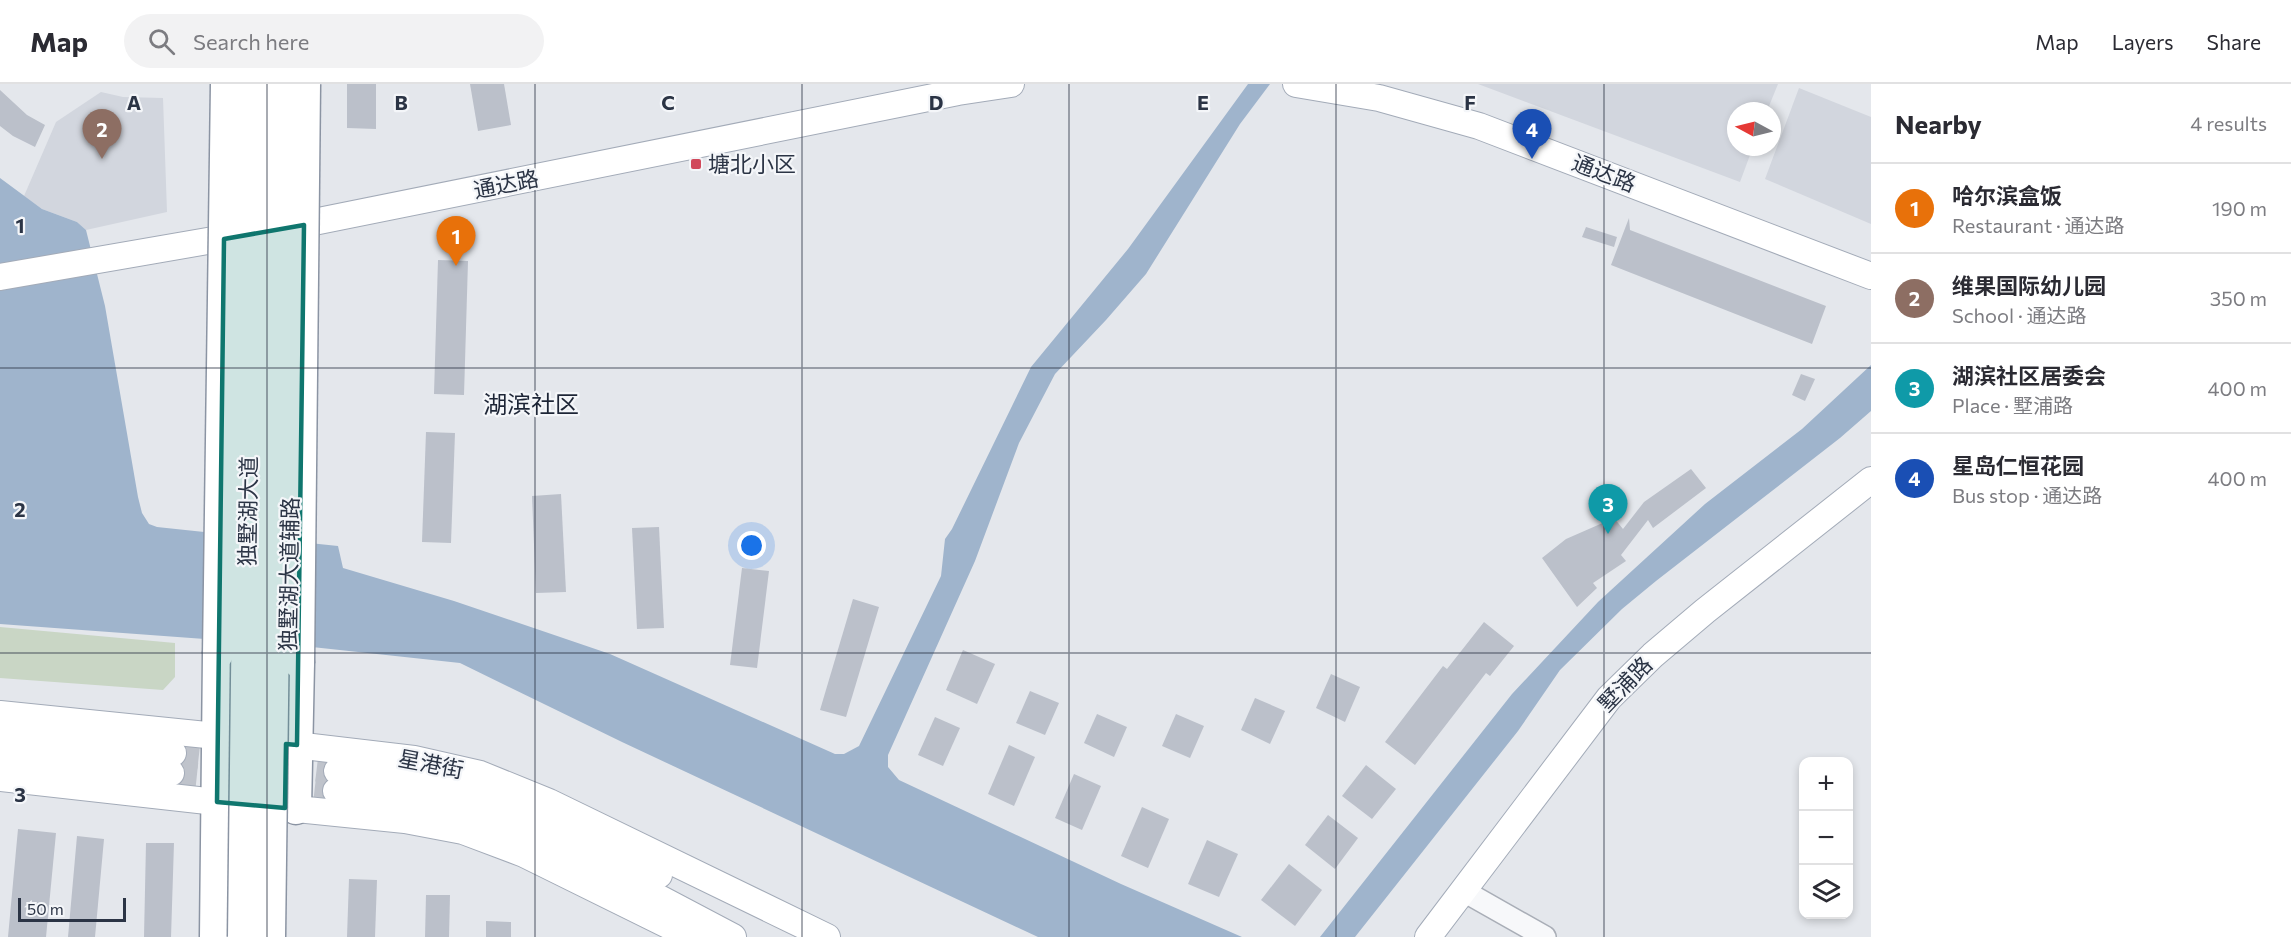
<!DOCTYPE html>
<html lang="en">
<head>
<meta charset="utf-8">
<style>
  body { margin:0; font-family:Commissioner,"Noto Sans SC",sans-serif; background:#f2f2f3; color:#2b2b33 }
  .controls { position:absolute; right:18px; bottom:18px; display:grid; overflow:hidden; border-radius:12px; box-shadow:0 3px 9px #0003 }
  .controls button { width:54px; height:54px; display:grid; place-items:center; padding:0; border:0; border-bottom:2px solid #e1e1e2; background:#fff; color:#2b2b33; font:30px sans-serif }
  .compass { position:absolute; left:1727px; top:18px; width:54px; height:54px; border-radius:50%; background:#fff; box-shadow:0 3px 9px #0003; rotate:277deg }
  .scale { position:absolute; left:18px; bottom:15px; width:108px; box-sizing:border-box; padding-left:6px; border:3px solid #2b3445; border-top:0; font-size:16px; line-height:21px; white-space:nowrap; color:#2b3445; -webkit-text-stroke:4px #f4f6f9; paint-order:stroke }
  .you { position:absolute; left:752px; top:462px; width:21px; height:21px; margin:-15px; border:4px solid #fff; border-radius:50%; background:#1a73e8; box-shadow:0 0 0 9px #1a73e833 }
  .badge { display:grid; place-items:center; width:39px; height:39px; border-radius:50%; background:#d1495b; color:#fff; font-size:20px; font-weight:700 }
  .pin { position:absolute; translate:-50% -50px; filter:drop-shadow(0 2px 3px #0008) }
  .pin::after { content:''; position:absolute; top:32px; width:21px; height:18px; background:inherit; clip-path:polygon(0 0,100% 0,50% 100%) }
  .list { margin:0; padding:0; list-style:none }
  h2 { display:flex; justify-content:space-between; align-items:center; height:78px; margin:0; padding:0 24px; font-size:26px }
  h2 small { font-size:20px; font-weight:400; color:#7c7c81 }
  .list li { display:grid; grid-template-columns:39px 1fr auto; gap:18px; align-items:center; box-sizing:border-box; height:90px; padding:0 24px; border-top:2px solid #e1e1e2 }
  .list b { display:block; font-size:22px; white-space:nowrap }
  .list p { margin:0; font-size:20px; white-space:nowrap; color:#7c7c81 }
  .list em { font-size:20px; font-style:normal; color:#7c7c81 }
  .icon { flex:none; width:33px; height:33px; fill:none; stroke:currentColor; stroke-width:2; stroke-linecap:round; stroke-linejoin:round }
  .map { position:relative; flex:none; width:1871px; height:853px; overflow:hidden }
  header { display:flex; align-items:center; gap:36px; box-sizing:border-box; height:84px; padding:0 30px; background:#fff; border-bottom:2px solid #e1e1e2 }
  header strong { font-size:28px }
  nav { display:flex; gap:33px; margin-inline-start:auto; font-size:21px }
  .search { width:420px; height:54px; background:#f2f2f3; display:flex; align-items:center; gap:15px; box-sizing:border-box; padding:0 21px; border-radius:33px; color:#7c7c81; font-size:22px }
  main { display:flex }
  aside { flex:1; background:#fff }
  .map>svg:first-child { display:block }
  .built { fill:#d2d6de }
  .green { fill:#c9d6c5 }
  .water { fill:#9fb4cc }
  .building { fill:#bbc0ca }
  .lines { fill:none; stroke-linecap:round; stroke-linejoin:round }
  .major-tunnel { stroke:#bfc3cb; stroke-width:26; stroke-dasharray:26 13; stroke-linecap:butt }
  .minor-casing { stroke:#a9aeb7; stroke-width:24 }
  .major-casing { stroke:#a3abb8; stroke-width:28 }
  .highway-casing { stroke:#8b94a3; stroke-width:33 }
  .minor { stroke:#f7f8fa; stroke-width:21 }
  .major { stroke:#fff; stroke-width:26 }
  .highway { stroke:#fff; stroke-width:30 }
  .highway-bridge-casing { stroke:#8b94a3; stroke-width:33; stroke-linecap:butt }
  .highway-bridge { stroke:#fff; stroke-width:30 }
  .marked { fill:#0f766e; fill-opacity:0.2; stroke:#0f766e; stroke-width:4.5; stroke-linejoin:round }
  .grid { fill:none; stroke:#2b3445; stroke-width:1.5; stroke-opacity:0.55 }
  .poi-dot { fill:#d1495b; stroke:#f4f6f9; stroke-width:2 }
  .labels { text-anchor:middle; stroke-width:4.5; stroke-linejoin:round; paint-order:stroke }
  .poi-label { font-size:22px; fill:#2b3445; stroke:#f4f6f9; text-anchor:start }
  .street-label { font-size:22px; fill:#2b3445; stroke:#f4f6f9 }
  .neighbourhood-label { font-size:24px; fill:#1d2536; stroke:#f4f6f9 }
  .grid-label { font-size:20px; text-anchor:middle; font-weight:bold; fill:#2b3445; stroke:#f4f6f9; stroke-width:4.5; stroke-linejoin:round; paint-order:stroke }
</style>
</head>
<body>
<header>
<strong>Map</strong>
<div class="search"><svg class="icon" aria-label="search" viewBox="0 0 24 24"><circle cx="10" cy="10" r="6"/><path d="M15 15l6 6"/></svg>Search here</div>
<nav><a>Map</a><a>Layers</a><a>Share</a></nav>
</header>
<main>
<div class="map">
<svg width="1871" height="853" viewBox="0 0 1871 853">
  <rect width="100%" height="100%" fill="#e4e7ec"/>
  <g class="built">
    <path d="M1478,0H1778L1767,27H1736V63H1753L1740,98Z"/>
    <path d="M1799,4L1871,33V140L1765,95Z"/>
    <path d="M101,8L123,13L163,14L167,128L86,146L77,138L42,125L24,112L56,38Z"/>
  </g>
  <path class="green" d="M0,543L175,559V593L163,606L0,594Z"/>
  <g class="water">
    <path d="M1248,0H1270L1240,40L1146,190L1106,236L1055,290L1019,359L975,477L888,671V683L899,696L1121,800L1242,853H1038L622,658L460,579L312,563L0,540V94L42,125L77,138L86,146L105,222L138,413L142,429L149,440L157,443L338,462L343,484L454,517L610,570L835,670H844L859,662L941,492L945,455L952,445L1031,283L1128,165Z"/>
    <path d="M1871,281V327L1840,354L1656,497L1622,525L1560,586L1518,647L1355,853H1320L1512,610L1598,518L1705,420L1802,345Z"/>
  </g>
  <g class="building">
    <path d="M347,0H376V45L347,44Z"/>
    <path d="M470,0H504L511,41L478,47Z"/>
    <path d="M0,6L27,31L45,41L35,63L13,52L0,42Z"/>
    <path d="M1629,134L1630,146L1826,222L1812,260L1611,181Z"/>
    <path d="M1586,143L1617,153L1614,163L1582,153Z"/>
    <path d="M438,176L468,177L464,311L434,310Z"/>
    <path d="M1801,290L1815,295L1805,317L1792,311Z"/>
    <path d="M426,348L455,349L451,459L422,458Z"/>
    <path d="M1691,385L1706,404L1653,444L1648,436L1621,471L1626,477L1593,499L1597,504L1577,523L1542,474L1566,455L1614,434L1623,445L1644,418Z"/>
    <path d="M561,410L566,508L536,509L532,412Z"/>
    <path d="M659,443L664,544L637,545L632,444Z"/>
    <path d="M742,484L769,487L757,584L730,581Z"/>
    <path d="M853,515L879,523L846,633L820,626Z"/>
    <path d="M1484,538L1514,562L1490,592L1486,589L1415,681L1385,658L1443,582L1447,585Z"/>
    <path d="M963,566L995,580L977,620L946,606Z"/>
    <path d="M1331,590L1360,603L1345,638L1316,624Z"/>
    <path d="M1030,607L1059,619L1045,651L1016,639Z"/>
    <path d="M1255,614L1285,627L1270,660L1241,646Z"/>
    <path d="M1097,630L1127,643L1114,673L1084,659Z"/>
    <path d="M1176,630L1204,642L1190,674L1162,662Z"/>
    <path d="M935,633L960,644L943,682L918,671Z"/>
    <path d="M1009,661L1035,673L1014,722L988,710Z"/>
    <path d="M1366,681L1396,705L1372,735L1342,712Z"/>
    <path d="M1074,690L1101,702L1082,746L1055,734Z"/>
    <path d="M1142,723L1169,735L1148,784L1121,772Z"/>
    <path d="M1328,731L1358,754L1335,785L1305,761Z"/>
    <path d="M18,745L56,749L46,853H8Z"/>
    <path d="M77,752L104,755L95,853H68Z"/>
    <path d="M1207,756L1238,770L1219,813L1188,800Z"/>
    <path d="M146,759H174L171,853H144Z"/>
    <path d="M1289,780L1322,806L1295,842L1261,816Z"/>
    <path d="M349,795L377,796L375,853H347Z"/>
    <path d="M426,811H450L449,853H425Z"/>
    <path d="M486,837L511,838V853H486Z"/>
  </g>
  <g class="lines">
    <g class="major-tunnel">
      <path d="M173,669L235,676"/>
      <path d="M278,680L337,687"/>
      <path d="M171,689L237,696"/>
      <path d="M276,700L336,707"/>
    </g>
    <g class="minor-casing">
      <path id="minor" d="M1462,806L1545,853"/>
    </g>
    <g class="major-casing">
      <g id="major">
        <path d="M1296,0L1379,14L1479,42L1871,192"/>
        <path d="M284,144L958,8L1011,0"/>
        <path d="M0,193L242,151"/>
        <path d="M0,630L236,654"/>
        <path d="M0,650L173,669"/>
        <path d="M278,659L414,675L480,690L549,718L827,853"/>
        <path d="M0,671L171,689"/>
        <path d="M337,687C384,692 433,696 478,710C541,730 600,763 659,791"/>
        <path d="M0,694L234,720"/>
        <path d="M336,707L438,721L498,738L625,796L733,853"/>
        <path d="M277,723L405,736L463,747L524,770L692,853"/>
        <path d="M1428,853L1609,614L1653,571L1705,527L1871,396"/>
      </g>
    </g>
    <g class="highway-casing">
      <g id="highway">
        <path d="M296,725L299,579"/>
        <path d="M215,853L218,570"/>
      </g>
    </g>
    <use href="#minor" class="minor"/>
    <use href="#major" class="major"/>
    <use href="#highway" class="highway"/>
    <g class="highway-bridge-casing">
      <g id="highway-bridge">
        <path d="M218,570L226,0"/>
        <path d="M299,579L305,0"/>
        <path d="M243,853L253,0"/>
        <path d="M270,853L281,0"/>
      </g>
    </g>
    <use href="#highway-bridge" class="highway-bridge"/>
  </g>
  <path class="marked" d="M304,141L297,661L286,660L285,724L217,718L224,155Z"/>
  <path class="grid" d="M267,0V853M535,0V853M802,0V853M1069,0V853M1336,0V853M1604,0V853M0,284H1871M0,569H1871"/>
  <rect class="poi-dot" x="690" y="74" width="12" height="12" rx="3"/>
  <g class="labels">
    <g class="poi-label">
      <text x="708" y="88">塘北小区</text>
    </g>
    <g class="street-label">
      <text transform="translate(1604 89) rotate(21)" y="8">通达路</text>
      <text transform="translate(506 100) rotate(-11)" y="8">通达路</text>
      <text transform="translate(248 427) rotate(-89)" y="8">独墅湖大道</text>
      <text transform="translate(289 490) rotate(-89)" y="8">独墅湖大道辅路</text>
      <text transform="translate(1625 600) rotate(-46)" y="8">墅浦路</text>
      <text transform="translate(431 680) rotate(11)" y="8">星港街</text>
    </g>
    <g class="neighbourhood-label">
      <text x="531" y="329">湖滨社区</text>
    </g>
  </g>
  <g class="grid-label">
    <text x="134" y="26">A</text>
    <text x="401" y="26">B</text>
    <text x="668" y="26">C</text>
    <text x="936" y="26">D</text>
    <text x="1203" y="26">E</text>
    <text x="1470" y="26">F</text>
    <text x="20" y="149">1</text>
    <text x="20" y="433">2</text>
    <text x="20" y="718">3</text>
  </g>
</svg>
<div class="controls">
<button>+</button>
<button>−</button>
<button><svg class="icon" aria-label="layers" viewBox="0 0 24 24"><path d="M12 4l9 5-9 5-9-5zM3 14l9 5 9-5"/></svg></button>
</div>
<svg class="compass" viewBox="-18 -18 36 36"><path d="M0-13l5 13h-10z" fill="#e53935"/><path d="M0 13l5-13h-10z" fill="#7c7c81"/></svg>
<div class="scale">50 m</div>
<div class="you"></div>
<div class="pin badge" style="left:456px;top:182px;background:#e8710a">1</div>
<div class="pin badge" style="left:102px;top:75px;background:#8d6e63">2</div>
<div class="pin badge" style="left:1608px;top:450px;background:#0f9aa8">3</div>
<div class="pin badge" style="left:1532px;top:75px;background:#1a4fb4">4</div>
</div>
<aside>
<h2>Nearby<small>4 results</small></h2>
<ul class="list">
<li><span class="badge" style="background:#e8710a">1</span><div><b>哈尔滨盒饭</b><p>Restaurant · 通达路</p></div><em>190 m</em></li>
<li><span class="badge" style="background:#8d6e63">2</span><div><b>维果国际幼儿园</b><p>School · 通达路</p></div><em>350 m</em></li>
<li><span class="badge" style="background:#0f9aa8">3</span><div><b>湖滨社区居委会</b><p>Place · 墅浦路</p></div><em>400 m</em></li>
<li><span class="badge" style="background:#1a4fb4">4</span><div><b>星岛仁恒花园</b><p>Bus stop · 通达路</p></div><em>400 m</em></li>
</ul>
</aside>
</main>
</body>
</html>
